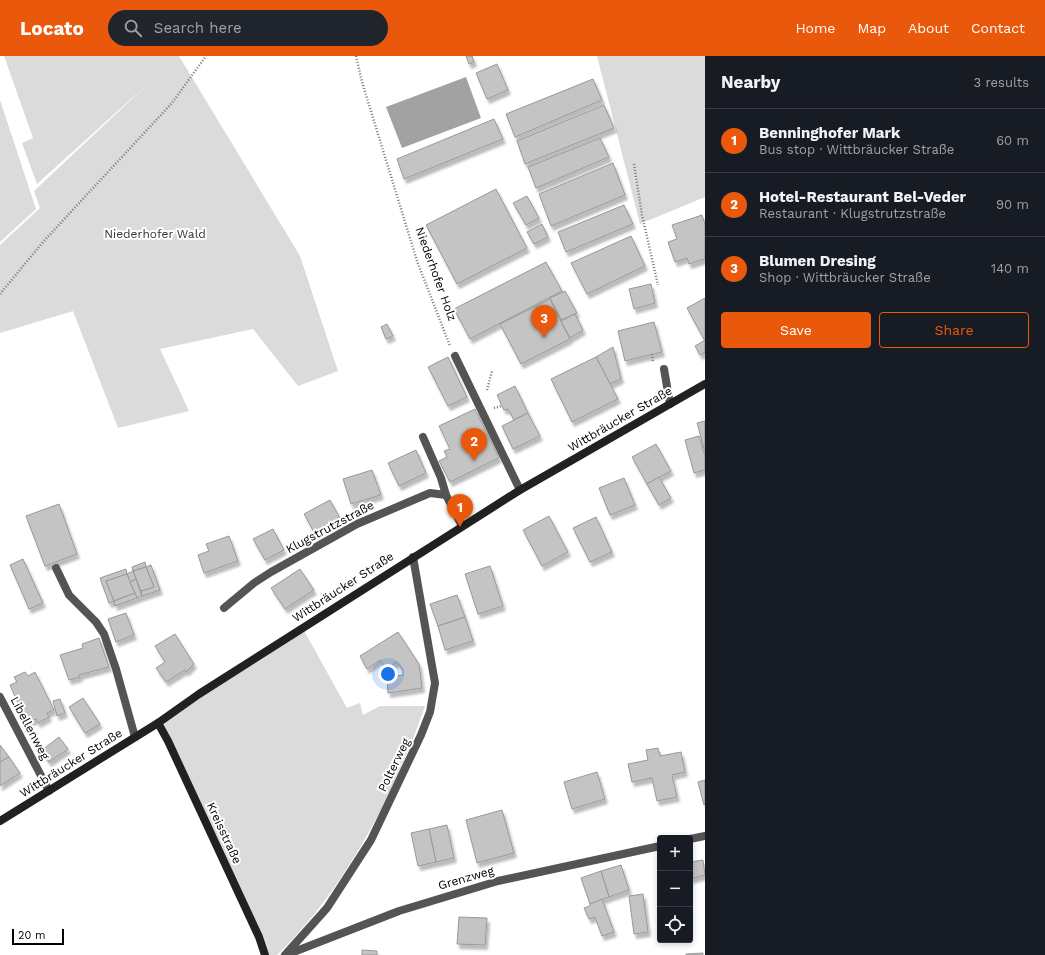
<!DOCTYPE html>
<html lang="en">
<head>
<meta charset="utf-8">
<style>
  body { margin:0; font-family:"Work Sans",sans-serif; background:#20242c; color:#f1f3f6 }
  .controls { position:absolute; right:12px; bottom:12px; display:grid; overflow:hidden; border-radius:4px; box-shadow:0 2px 6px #0003 }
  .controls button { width:36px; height:36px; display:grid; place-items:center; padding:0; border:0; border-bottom:1px solid #363941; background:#171b24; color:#f1f3f6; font:20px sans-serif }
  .scale { position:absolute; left:12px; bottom:10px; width:52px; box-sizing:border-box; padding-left:4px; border:2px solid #000; border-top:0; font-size:11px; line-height:14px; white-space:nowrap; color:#000; -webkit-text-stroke:3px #fff; paint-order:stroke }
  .you { position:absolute; left:388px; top:618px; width:14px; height:14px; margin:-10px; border:3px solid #fff; border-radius:50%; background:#1a73e8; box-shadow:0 0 0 6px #1a73e833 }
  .badge { display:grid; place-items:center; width:26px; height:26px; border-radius:50%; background:#ea580c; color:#fff; font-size:13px; font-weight:700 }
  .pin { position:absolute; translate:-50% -33px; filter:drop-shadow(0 1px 2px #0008) }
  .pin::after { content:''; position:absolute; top:21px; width:14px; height:12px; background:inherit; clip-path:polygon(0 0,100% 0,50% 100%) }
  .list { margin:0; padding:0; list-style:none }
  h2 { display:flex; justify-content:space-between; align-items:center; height:52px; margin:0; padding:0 16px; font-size:17px }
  h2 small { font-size:13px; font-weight:400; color:#9ea1a6 }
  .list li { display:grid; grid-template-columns:26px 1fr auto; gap:12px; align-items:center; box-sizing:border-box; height:64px; padding:0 16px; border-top:1px solid #363941 }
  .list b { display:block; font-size:15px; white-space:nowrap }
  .list p { margin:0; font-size:13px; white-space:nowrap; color:#9ea1a6 }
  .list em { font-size:13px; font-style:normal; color:#9ea1a6 }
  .actions { display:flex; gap:8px; padding:12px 16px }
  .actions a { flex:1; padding:9px 0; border:1px solid #ea580c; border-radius:4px; text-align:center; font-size:14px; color:#ea580c }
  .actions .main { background:#ea580c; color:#fff }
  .icon { flex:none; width:22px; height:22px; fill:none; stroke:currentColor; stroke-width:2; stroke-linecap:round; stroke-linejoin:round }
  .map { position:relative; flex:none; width:705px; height:899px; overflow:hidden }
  header { display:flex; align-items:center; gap:24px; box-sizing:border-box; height:56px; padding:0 20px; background:#ea580c; color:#fff }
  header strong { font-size:19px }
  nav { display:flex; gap:22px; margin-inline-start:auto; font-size:14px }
  .search { width:280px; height:36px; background:#20242c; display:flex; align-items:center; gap:10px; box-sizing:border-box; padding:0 14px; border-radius:22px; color:#9ea1a6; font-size:15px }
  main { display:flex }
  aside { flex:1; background:#171b24 }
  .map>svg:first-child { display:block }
  .green { fill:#dbdbdb }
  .water { fill:#a2a2a2 }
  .building { fill:#c4c4c4; stroke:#989898; filter:url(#shadow) }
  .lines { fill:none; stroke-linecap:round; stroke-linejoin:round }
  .path { stroke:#767676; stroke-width:2.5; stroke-dasharray:1 2; stroke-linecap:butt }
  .lane { stroke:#545454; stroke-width:8 }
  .street { stroke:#545454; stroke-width:8 }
  .secondary { stroke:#212121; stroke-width:8 }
  .labels { text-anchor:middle; stroke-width:4; stroke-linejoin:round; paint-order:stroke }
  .park-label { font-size:12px; fill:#323232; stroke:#fff }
  .street-label { font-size:12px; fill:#000; stroke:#fff }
</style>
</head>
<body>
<header>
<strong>Locato</strong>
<div class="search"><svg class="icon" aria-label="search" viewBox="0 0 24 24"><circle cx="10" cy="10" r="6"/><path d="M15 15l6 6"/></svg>Search here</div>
<nav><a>Home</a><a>Map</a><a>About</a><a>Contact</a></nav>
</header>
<main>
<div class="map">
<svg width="705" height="899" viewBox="0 0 705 899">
  <defs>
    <filter id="shadow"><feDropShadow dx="2.5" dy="4.5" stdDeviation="1" flood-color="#0004"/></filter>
  </defs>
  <rect width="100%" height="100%" fill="#fff"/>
  <g class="green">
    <path d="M4,0H179L300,200L338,315L298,330L253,273L160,293L189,355L118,372L73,255L0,277V189L40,152L34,135L152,24L37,128L22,87L33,82Z"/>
    <path d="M597,0H705V141L640,168Z"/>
    <path d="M0,44L36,153L0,186Z"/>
    <path d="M302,571L347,652L360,647L363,659L380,650H425C395,737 344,835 277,899H265L158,667Z"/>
  </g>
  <path class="water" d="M466,21L481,62L402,92L386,51Z"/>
  <g class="building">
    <path d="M466,0H472L474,6L469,8Z"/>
    <path d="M497,8L508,34L487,43L476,17Z"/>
    <path d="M593,23L602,44L515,81L506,58Z"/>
    <path d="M604,49L614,72L525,108L517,85Z"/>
    <path d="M494,63L503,83L404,123L397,103Z"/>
    <path d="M600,82L609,101L536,132L528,111Z"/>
    <path d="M613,107L625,139L551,170L539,138Z"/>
    <path d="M496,133L527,192L457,228L426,169Z"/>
    <path d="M527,140L539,162L526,169L513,147Z"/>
    <path d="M624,149L633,168L566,196L558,176Z"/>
    <path d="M702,159L705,168V203L689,208L687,202L675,206L668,186L677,183L672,169Z"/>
    <path d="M542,168L548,181L534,188L527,176Z"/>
    <path d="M631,180L645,210L587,238L571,207Z"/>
    <path d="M546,206L562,235L470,283L454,253Z"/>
    <path d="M651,228L655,247L634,253L629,233Z"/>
    <path d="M565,235L577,257L561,264L550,242Z"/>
    <path d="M705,242V285L687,252Z"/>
    <path d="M550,243L570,283L521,308L500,268Z"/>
    <path d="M575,258L583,274L570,282L561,265Z"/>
    <path d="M654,266L662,296L625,305L618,275Z"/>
    <path d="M387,268L393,280L386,283L381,271Z"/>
    <path d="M705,284V296L700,299L695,290Z"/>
    <path d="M613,291L621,323L610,328L596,301Z"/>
    <path d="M448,301L467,341L448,350L428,311Z"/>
    <path d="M596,301L618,343L572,366L551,323Z"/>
    <path d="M515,330L528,357L514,364L508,353L504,354L497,339Z"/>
    <path d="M475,353L499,402L450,426L439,405L447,401L444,395L450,393L439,370Z"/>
    <path d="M528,357L540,380L513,393L502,370Z"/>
    <path d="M705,365V396L697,367Z"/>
    <path d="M699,380L705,400V414L694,417L685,384Z"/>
    <path d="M656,388L671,415L647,428L632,401Z"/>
    <path d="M416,394L426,417L399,430L388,407Z"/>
    <path d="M372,414L381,439L351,448L343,423Z"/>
    <path d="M659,421L671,442L659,449L647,428Z"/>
    <path d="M624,422L635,449L610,459L599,432Z"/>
    <path d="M330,444L341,464L315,478L304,458Z"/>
    <path d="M59,448L77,498L45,510L26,460Z"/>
    <path d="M549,460L568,496L542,510L523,474Z"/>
    <path d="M596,461L612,496L590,506L573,472Z"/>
    <path d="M273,473L284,494L265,504L253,483Z"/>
    <path d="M229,480L238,505L204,517L198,499L209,495L206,488Z"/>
    <path d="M23,503L43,547L29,553L10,509Z"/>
    <path d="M145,506L146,511L133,515L132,511Z"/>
    <path d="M151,509L160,534L142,540L141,535L154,531L146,511Z"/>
    <path d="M490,510L503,550L478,558L465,518Z"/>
    <path d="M146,511L154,531L141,535L133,515Z"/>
    <path d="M126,513L127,518L106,525L114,545L109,547L100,522Z"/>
    <path d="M300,513L314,534L285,553L271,532Z"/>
    <path d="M133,515L136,523L130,526L127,518Z"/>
    <path d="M127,518L135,537L114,545L106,525Z"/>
    <path d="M136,523L142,540L137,542L130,526Z"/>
    <path d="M135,537L137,542L115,550L114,545Z"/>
    <path d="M457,539L465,561L438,570L430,548Z"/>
    <path d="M126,557L134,579L116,586L108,563Z"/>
    <path d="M465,561L473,585L445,594L438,570Z"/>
    <path d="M398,576L419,608L422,632L388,637L387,621L403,619V614L397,606L386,613L380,604L367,613L360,600Z"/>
    <path d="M175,578L194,608L186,616L185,614L166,626L156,612L165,606L155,590Z"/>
    <path d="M99,582L109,611L79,619L80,621L69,624L60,599L83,592L82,588Z"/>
    <path d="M25,616L28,620L35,616L54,654L47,657L49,661L38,667L36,663L29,666L23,656H22L10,629L17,626L14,621Z"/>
    <path d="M83,642L100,668L85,677L69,651Z"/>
    <path d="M60,643L65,657L57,660L53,645Z"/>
    <path d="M59,681L68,693L49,706L41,695Z"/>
    <path d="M0,689L9,701L0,706Z"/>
    <path d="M658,692L660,700L681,696L685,716L672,719L677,741L657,745L652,722L632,726L628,708L648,704L646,694Z"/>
    <path d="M9,701L20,717L0,730V706Z"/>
    <path d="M597,716L605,743L572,753L564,726Z"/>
    <path d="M705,724V748L704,749L698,726Z"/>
    <path d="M502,754L514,797L477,807L466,764Z"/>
    <path d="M447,769L454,802L436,806L429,773Z"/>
    <path d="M429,773L436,806L418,810L411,777Z"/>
    <path d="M703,804L705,819L690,823V806Z"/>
    <path d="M621,809L629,834L609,841L601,815Z"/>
    <path d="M601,815L609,841L590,848L581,822Z"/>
    <path d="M643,838L648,876L634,878L629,840Z"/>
    <path d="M602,843L614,876L602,880L595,861L589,863L584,852L590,850V848Z"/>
    <path d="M459,861L487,862L485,889L457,888Z"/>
    <path d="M362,894L377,895V899H362Z"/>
    <path d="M703,897V899H686V898Z"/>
  </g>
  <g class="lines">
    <g class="path">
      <path d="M356,0L362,26L417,205L450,290"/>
      <path d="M634,108L642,159L658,229"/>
      <path d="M0,238L43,186L172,47L206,0"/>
      <path d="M652,298L653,306"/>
      <path d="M487,334L492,315"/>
      <path d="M494,352L502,350"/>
    </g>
    <g class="lane">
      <path d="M455,300L520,434"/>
      <path d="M664,313L670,348"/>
      <path d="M423,381L441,422L446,439"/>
      <path d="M56,512L69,539L96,566L104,578L116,613L135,681"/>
    </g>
    <g class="street">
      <path d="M224,552L254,527L271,516L357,468L430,437L446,439L462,470"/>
      <path d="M0,641L49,735"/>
      <path d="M690,783L705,780"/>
      <path d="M285,899L327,852L371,784L421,679L430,656L435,627L413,501"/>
      <path d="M286,899L399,855L498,825L660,790"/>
    </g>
    <g class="secondary">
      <path d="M158,667L168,685L259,881L265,899"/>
      <path d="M0,765L158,667L199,638L520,434L705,328"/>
    </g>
  </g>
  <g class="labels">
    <g class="park-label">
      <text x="155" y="182">Niederhofer Wald</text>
    </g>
    <g class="street-label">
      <text transform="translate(436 218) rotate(70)" y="4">Niederhofer Holz</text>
      <text transform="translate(620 363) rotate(-30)" y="4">Wittbräucker Straße</text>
      <text transform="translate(330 471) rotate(-28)" y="4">Klugstrutzstraße</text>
      <text transform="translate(343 531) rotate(-33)" y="4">Wittbräucker Straße</text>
      <text transform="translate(30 672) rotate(62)" y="4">Libellenweg</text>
      <text transform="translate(71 707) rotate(-32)" y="4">Wittbräucker Straße</text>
      <text transform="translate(394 709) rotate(-64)" y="4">Polterweg</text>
      <text transform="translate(224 777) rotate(65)" y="4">Kreisstraße</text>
      <text transform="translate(466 822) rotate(-16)" y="4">Grenzweg</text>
    </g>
  </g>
</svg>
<div class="controls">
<button>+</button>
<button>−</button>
<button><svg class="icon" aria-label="locate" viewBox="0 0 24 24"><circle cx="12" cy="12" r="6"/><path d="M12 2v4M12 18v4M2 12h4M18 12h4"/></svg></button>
</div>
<div class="scale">20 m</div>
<div class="you"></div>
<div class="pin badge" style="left:460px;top:471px">1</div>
<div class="pin badge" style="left:474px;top:405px">2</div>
<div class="pin badge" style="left:544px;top:282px">3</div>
</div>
<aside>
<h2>Nearby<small>3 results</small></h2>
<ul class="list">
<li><span class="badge">1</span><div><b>Benninghofer Mark</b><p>Bus stop · Wittbräucker Straße</p></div><em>60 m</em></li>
<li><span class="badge">2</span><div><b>Hotel-Restaurant Bel-Veder</b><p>Restaurant · Klugstrutzstraße</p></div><em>90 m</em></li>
<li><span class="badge">3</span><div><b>Blumen Dresing</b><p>Shop · Wittbräucker Straße</p></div><em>140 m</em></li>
</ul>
<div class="actions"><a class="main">Save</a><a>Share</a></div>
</aside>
</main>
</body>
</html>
